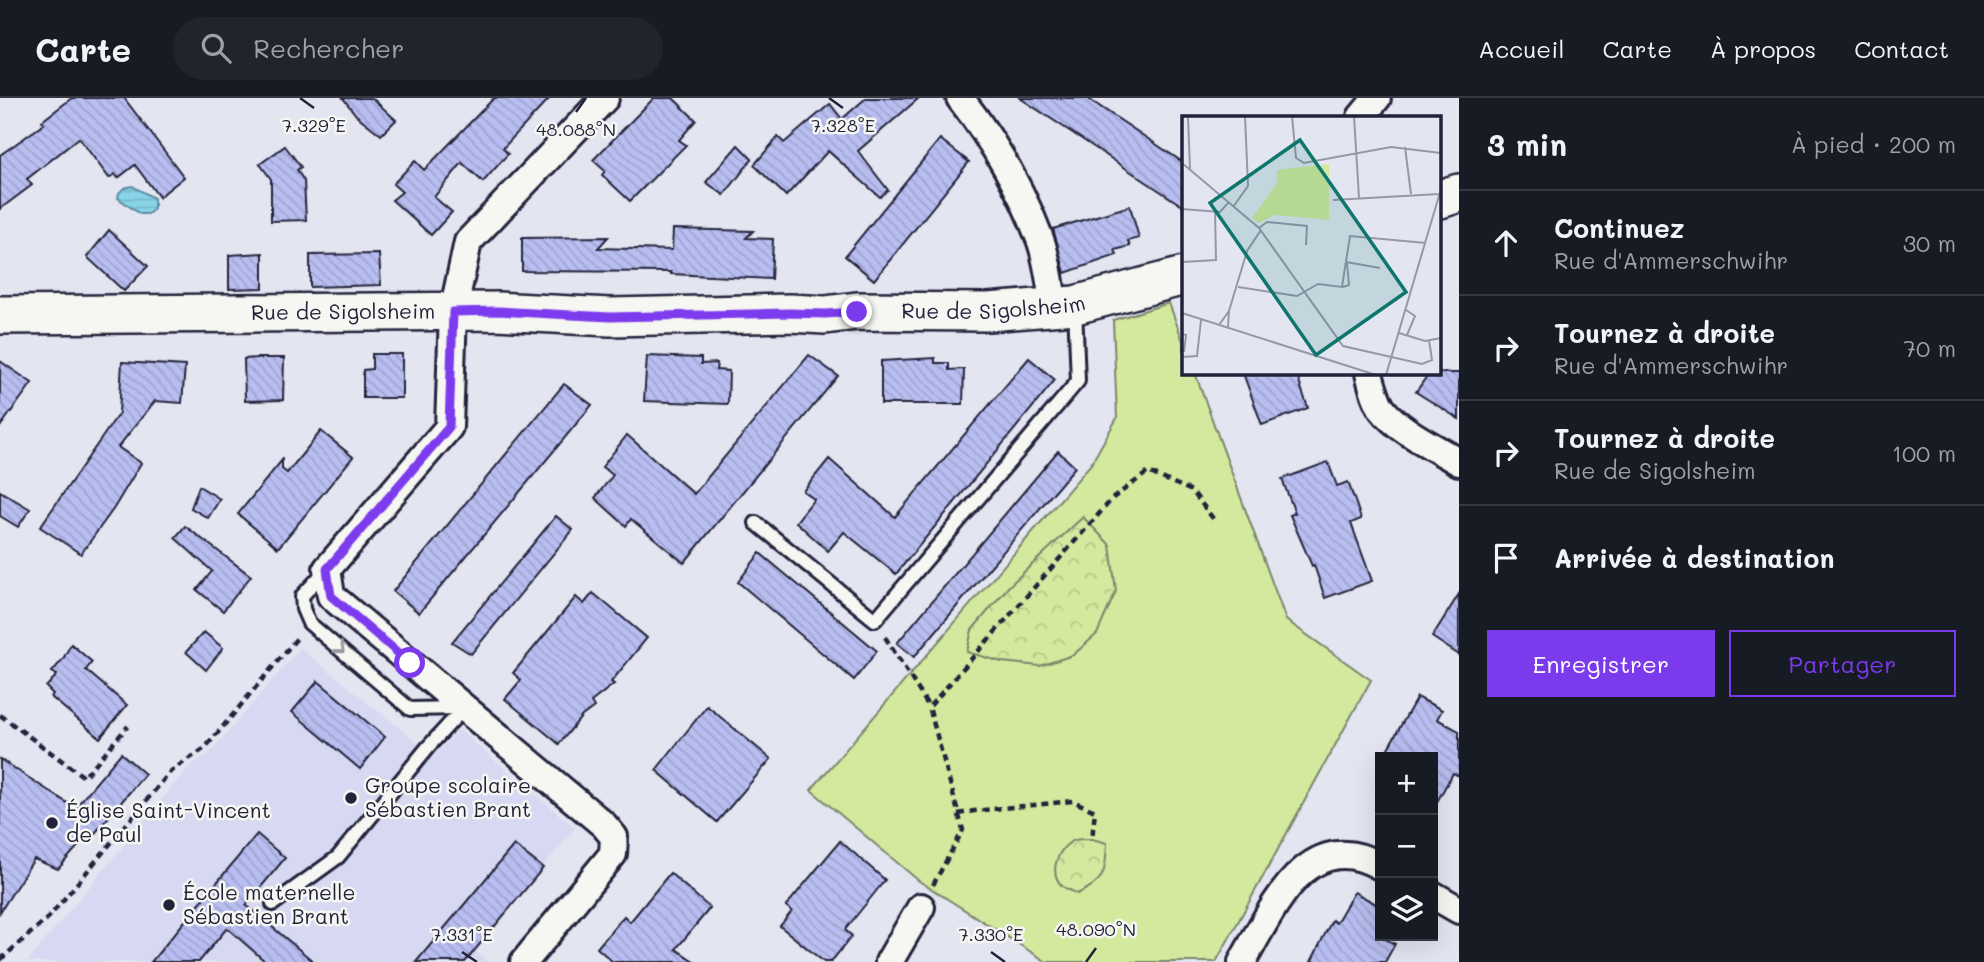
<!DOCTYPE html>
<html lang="fr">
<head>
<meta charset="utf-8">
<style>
  body { margin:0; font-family:Mali,sans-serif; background:#20242c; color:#f1f3f6 }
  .controls { position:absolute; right:21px; bottom:21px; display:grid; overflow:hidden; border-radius:0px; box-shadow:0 7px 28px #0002 }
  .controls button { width:63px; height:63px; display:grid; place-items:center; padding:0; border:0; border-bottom:2px solid #363941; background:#171b24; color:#f1f3f6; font:35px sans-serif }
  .stop { position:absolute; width:21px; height:21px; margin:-16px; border:5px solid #7c3aed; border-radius:50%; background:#fff }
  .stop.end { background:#7c3aed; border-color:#fff; box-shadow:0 2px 7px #0008 }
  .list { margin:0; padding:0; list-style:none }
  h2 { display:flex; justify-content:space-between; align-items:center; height:91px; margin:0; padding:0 28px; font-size:30px }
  h2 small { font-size:23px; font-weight:400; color:#9ea1a6 }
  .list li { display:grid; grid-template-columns:46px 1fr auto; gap:21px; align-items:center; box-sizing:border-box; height:105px; padding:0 28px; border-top:2px solid #363941 }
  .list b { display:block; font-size:26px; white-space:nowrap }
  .list p { margin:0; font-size:23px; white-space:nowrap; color:#9ea1a6 }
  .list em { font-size:23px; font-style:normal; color:#9ea1a6 }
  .actions { display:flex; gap:14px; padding:21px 28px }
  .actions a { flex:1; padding:16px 0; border:2px solid #7c3aed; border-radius:0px; text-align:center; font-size:24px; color:#7c3aed }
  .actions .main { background:#7c3aed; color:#fff }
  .icon { flex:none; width:38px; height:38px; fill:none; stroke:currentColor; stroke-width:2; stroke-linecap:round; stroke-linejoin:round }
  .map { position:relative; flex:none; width:1459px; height:864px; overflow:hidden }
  header { display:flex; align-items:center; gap:42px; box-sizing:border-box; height:98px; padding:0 35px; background:#171b24; border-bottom:2px solid #363941 }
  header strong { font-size:33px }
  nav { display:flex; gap:38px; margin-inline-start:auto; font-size:24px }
  .search { width:490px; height:63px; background:#20242c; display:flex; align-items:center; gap:18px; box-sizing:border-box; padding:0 24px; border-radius:38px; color:#9ea1a6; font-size:26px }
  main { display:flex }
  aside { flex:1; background:#171b24 }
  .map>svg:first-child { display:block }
  .built { fill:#d6d9f1 }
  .green { fill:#d3e99d; stroke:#7a866c; stroke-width:2 }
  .forest { fill:url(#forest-crowns); stroke:#7a866c; stroke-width:2 }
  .water { fill:url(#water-rules); stroke:#5f8da3; stroke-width:2 }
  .building { fill:url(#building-back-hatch); stroke:#22223b; stroke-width:2 }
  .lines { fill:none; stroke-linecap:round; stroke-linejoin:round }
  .lane-casing { stroke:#22223b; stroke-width:18 }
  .street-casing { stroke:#22223b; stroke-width:32 }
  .secondary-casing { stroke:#22223b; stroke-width:42 }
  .path { stroke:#22223b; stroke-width:4.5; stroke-dasharray:7 5; stroke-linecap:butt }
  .lane { stroke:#f6f6f2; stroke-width:12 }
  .street { stroke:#f6f6f2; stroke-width:26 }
  .secondary { stroke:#f6f6f2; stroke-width:37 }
  .oneway { stroke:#9797a0 }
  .route { stroke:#7c3aed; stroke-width:9 }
  .ticks { fill:none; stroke:#22223b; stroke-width:2.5 }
  .poi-dot { fill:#22223b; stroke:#f6f6f2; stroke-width:2.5 }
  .labels { text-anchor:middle; stroke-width:5; stroke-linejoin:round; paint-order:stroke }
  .street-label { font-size:21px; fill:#22223b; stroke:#f6f6f2 }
  .poi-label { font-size:21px; fill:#22223b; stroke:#f6f6f2; text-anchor:start }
  .inset-road { fill:none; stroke:#9697a8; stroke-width:2 }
  .view { fill:#0f766e; fill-opacity:0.15; stroke:#0f766e; stroke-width:3.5 }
  .inset-edge { fill:none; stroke:#22223b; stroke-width:3.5 }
  .ticks-label { font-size:18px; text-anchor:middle; fill:#22223b; stroke:#f6f6f2; stroke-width:5; stroke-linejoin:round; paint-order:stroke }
</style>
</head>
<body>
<header>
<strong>Carte</strong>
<div class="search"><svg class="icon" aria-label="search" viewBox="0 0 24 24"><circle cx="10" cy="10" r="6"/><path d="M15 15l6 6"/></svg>Rechercher</div>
<nav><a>Accueil</a><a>Carte</a><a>À propos</a><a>Contact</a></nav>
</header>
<main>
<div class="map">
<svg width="1459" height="864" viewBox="0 0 1459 864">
  <defs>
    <pattern id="forest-crowns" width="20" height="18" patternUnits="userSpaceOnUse" patternTransform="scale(1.75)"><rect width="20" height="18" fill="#d3e99d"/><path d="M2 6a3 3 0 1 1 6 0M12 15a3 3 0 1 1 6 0" fill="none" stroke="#b5c888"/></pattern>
    <pattern id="water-rules" width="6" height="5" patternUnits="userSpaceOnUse" patternTransform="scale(1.75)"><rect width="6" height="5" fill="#88d4e8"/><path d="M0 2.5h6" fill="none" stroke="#75b6c8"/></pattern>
    <pattern id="building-back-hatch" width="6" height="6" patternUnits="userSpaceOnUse" patternTransform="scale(1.75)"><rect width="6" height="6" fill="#b8bef0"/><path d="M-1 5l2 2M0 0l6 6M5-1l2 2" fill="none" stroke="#9ea3cf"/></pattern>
  </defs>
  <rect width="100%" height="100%" fill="#e3e5f1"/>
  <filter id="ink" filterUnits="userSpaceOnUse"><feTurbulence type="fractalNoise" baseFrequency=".0143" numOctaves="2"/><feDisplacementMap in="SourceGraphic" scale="14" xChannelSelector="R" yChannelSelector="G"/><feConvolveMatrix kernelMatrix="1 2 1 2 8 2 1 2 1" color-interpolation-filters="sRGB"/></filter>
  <g filter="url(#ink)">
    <path class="built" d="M300,550L434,658L459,632L575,730L474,852L488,864H27L189,669L211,654Z"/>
    <path class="green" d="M1169,205L1184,246V275H1195L1286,522L1371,582L1216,864H1047L919,783L811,692L1091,366L1117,320L1113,222Z"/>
    <g class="forest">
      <path d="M1083,419L1110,447L1116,493L1097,536L1073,557L1040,568L1002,564L967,554L972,532L1009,488Z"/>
      <path d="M1092,741L1107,745C1105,775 1106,783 1077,796C1073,793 1066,791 1062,788C1048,774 1058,748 1075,742C1080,741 1087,741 1092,741Z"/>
    </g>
    <path class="water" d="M132,88L154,100V111L148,116H140L118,100L119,95L124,90Z"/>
    <g class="building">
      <path d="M72,0H124L184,79L159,99L135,67L118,80L115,76L109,80L79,40L27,81L32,87L0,111V57L44,26L42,23Z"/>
      <path d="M343,0H372L396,22L381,37L356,17Z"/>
      <path d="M494,0H550L503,50L508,56L483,84L462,65L434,99L452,114L431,137L392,102L402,94L393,86L415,63L424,72Z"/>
      <path d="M654,0H673L696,22L679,42L686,47L630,103L602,77L605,73L593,62Z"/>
      <path d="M866,0H919L858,53L888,92L880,99L828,53L786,98L754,67L778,39L784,45L830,6L842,21Z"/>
      <path d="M1020,0H1087L1184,65V109Z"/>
      <path d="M940,41L969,64L874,182L845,158Z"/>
      <path d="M738,47L752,61L724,97L706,84Z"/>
      <path d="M285,48L301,69L297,72L304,83L306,122L271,123V81L260,66Z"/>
      <path d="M1130,108L1139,140L1128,143L1130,148L1115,152L1117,157L1065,175L1053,131Z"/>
      <path d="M673,131L753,133L746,140L773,141L771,181L671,176V174L522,173V140L608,139L598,150L672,152Z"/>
      <path d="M109,132L148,168L124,193L87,159Z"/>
      <path d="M263,155V190L229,191V157Z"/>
      <path d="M379,156L381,187L310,189V157Z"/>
      <path d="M372,256H402V300H363V272L372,271Z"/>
      <path d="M809,257L838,278L684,465L631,421L626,428L595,400L613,377L602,369L627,337L694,396Z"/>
      <path d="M647,258L701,260V266L717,265L716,272L729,273L728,306L644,303Z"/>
      <path d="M258,260H284L283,302L245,303L244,261Z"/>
      <path d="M935,260V265H949V272L964,271L963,306H881V263Z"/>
      <path d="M1029,260L1055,282L896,476L844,434L828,453L796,424L814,401L803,393L829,361L895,419Z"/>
      <path d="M0,263L32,285L0,329Z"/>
      <path d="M122,264L185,268L182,305L155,303L118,349L141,365L114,410L81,456L40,429L119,315Z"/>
      <path d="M1243,275H1296L1308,310L1262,327Z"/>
      <path d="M1429,275H1459V321L1416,294Z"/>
      <path d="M564,286L592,307L419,515L393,493Z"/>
      <path d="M321,333L353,359L278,450L238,416L282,362V371L287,375Z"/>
      <path d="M1058,353L1075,369L914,559L897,545Z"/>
      <path d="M1328,364L1337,388L1348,384L1356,406L1361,421L1351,425L1372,483L1325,500L1314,467L1312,468L1290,417L1295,415L1282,381Z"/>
      <path d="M199,388L220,401L208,420L191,410Z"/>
      <path d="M0,393L30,411L18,429L0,418Z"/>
      <path d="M556,418L573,432L471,556L452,544Z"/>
      <path d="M185,428L251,478L223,513L197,492L212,473L175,440Z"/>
      <path d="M760,455L877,553L854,582L738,484Z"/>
      <path d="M593,495L647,540L611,584L614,586L591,604L594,609L582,618L559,646L505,601L521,582L513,575L576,499L584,506Z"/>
      <path d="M1459,496V557L1432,539Z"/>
      <path d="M204,534L223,550L206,572L186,554Z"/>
      <path d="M71,546L92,564L86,572L127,607L100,640L51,599L53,596L46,589L57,577L52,574L63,561Z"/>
      <path d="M318,583L385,639L360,671L292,614Z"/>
      <path d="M1417,599L1442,612L1437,621L1459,633V678L1453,675L1433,711V659H1383Z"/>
      <path d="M707,608L771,661L717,724L656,672Z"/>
      <path d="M121,655L145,676L90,741L87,738L58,771L34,761L0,814V661L75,710Z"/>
      <path d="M257,736L285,760L246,807L314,864H266L227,830L199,864H151Z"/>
      <path d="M840,743L885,782L845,832L852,838L831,864H824L780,828L792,813L786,808Z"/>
      <path d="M514,747L543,770L465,864H416Z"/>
      <path d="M670,775L710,810L676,851L695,864H613L597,850L624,818L630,824Z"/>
      <path d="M1354,794L1380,808V838L1395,846L1385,864H1311L1332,822L1336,825Z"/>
    </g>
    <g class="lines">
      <g class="lane-casing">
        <g id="lane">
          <path d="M756,425L875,522L1078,283L1075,209"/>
          <path d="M327,471L302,498L303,511L309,525L410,611L461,610"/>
          <path d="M273,806L338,759L428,649L464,610"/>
        </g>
      </g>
      <g class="street-casing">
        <g id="street">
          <path d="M960,0C993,42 1021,91 1040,141C1048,162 1050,187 1054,209"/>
          <path d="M1361,19L1377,0"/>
          <path d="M1369,275C1372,287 1375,300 1382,311C1398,332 1436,350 1459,364"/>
          <path d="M1433,797L1459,812"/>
          <path d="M524,864L613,756L614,739L604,727L331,498L327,471L449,329L453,214L468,144L605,0"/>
          <path d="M889,864L921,809"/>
          <path d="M1242,864C1272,813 1306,726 1380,768"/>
        </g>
      </g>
      <g class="secondary-casing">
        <g id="secondary">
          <path d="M1440,101L1459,95"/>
          <path id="s1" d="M0,217L497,213L610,219L790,215L825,217L857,213L988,214L1075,207L1184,178"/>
        </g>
      </g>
      <g class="path">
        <path d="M885,539L929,609"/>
        <path d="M0,617L84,679L128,628"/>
        <path d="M958,716L974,713L1073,703L1095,713L1092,741"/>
        <path d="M933,787L963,732L929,609L1113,400L1148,374L1192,393L1215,423"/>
        <path d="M0,862L49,819L171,673L205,650L297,540"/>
      </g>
      <use href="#lane" class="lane"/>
      <use href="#street" class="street"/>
      <use href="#secondary" class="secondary"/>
    </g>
    <defs><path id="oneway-chevron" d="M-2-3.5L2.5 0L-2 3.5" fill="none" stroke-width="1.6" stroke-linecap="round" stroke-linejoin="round" transform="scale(1.75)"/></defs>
    <use class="oneway" href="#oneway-chevron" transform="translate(340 551) rotate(41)"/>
  </g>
  <g class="lines" filter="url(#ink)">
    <path class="route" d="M410,565L331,498L327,471L449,329L453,214L497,213L610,219L790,215L825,216L857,214"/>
  </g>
  <path class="ticks" d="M300,0L314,10M829,0L843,10M576,14L586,0M462,854L477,864M991,854L1005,864M1086,864L1096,850"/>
  <g class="poi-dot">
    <circle cx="351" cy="700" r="7"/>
    <circle cx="52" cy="725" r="7"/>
    <circle cx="169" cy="807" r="7"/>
  </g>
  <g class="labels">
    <g class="street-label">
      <text dy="7" stroke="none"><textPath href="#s1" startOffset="994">Rue de Sigolsheim</textPath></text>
      <text dy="7" stroke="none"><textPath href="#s1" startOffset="343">Rue de Sigolsheim</textPath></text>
    </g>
    <g class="poi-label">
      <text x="365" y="695">Groupe scolaire<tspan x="365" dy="24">Sébastien Brant</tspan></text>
      <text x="66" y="720">Église Saint-Vincent<tspan x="66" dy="24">de Paul</tspan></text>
      <text x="183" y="802">École maternelle<tspan x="183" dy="24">Sébastien Brant</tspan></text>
    </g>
  </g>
  <g transform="translate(1182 18)">
    <rect width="259" height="259" fill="#e3e5f1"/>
    <path d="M147,48V104L93,99L76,107L70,102L95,67V54Z" fill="#d3e99d"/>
    <path class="inset-road" d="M6,0L8,53M110,0L114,42L122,47L209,31L259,37M172,0L177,82M223,31L229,78M0,47L77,112L161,230L240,248L250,244L247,224M151,84L257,78M51,91L66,70L63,0M0,93L38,96L46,87M77,112L85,106L125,110L124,129M0,146L34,144L33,95M164,146L198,152M56,171L115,180L136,168L160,171L168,120L244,127M161,171L167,169L165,147M224,194L233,200L225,219M47,195L65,135L79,114M0,197L194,259M37,209L47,195L46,211M217,217L243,225L259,222M0,218L4,219L2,236M0,241L15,240L19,204M204,259L259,73"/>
    <path class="view" d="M118,24L224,176L134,239L28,87Z"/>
    <rect width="259" height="259" class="inset-edge"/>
  </g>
  <g class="ticks-label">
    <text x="314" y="34">7.329°E</text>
    <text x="843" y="34">7.328°E</text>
    <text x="576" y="38">48.088°N</text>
    <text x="1096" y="838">48.090°N</text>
    <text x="462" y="843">7.331°E</text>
    <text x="991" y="843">7.330°E</text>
  </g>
</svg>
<div class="controls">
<button>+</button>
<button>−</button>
<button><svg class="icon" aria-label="layers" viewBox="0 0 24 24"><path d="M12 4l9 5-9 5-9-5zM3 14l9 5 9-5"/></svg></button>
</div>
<div class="stop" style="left:410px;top:565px"></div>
<div class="stop end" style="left:857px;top:214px"></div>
</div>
<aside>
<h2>3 min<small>À pied · 200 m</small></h2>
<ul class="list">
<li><svg class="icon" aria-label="ahead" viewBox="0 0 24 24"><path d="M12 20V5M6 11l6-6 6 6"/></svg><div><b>Continuez</b><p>Rue d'Ammerschwihr</p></div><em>30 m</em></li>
<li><svg class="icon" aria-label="right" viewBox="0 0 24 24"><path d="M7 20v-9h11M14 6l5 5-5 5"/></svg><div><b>Tournez à droite</b><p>Rue d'Ammerschwihr</p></div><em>70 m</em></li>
<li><svg class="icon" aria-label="right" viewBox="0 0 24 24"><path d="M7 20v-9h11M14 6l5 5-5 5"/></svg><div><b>Tournez à droite</b><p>Rue de Sigolsheim</p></div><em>100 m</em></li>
<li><svg class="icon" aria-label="arrive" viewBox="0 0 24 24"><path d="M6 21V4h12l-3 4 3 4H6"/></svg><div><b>Arrivée à destination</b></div></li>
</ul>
<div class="actions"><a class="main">Enregistrer</a><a>Partager</a></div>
</aside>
</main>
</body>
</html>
